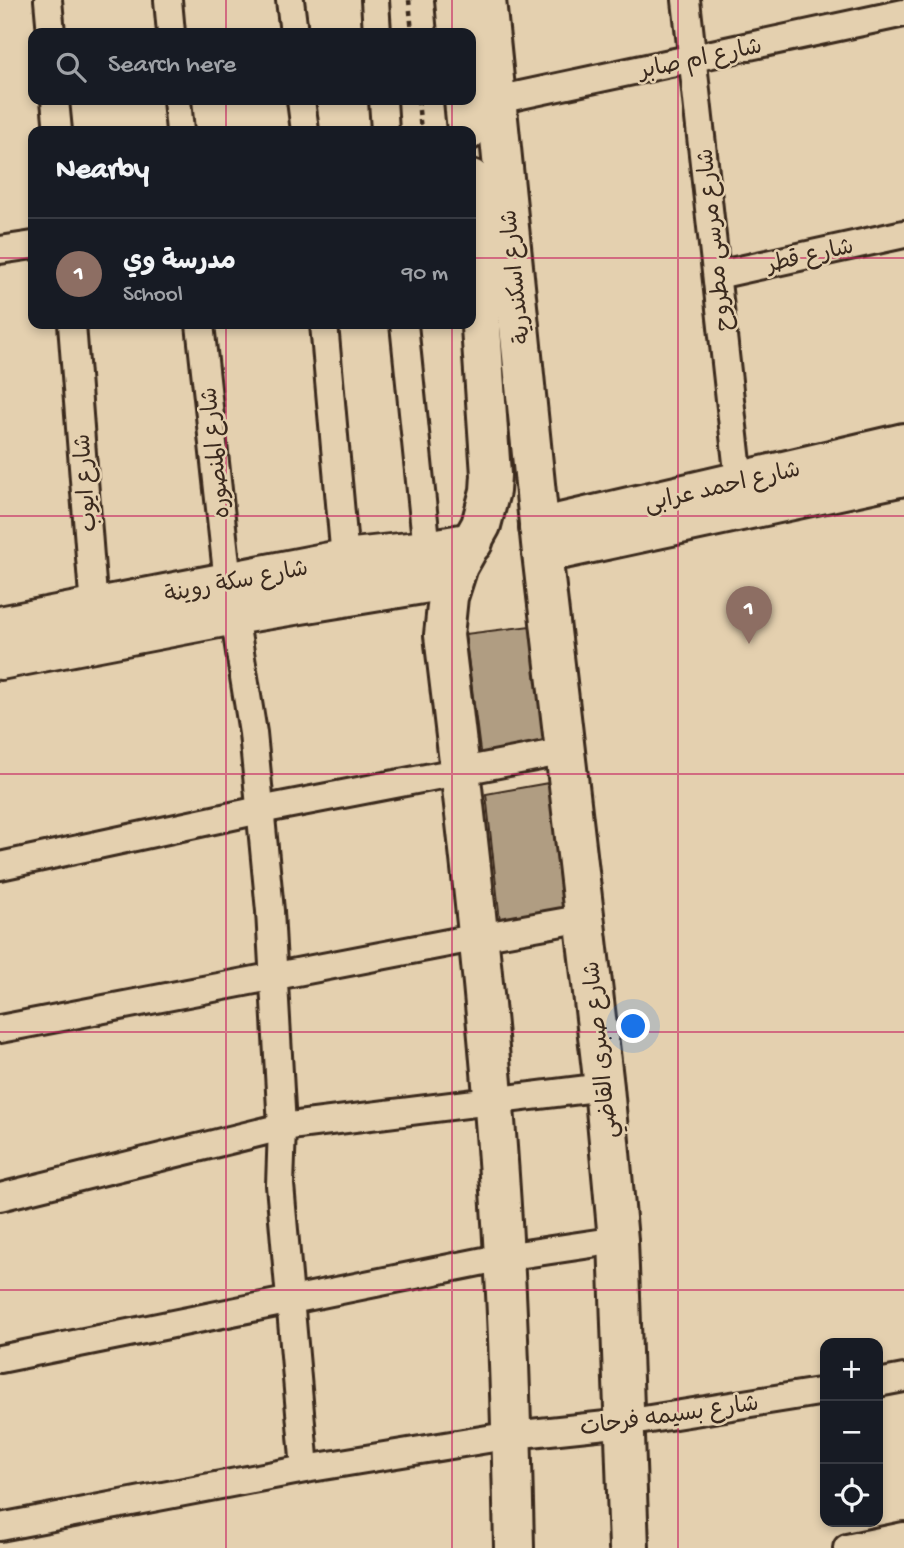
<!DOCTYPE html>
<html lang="en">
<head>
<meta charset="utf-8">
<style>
  body { margin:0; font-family:"Gochi Hand","Playpen Sans Arabic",sans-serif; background:#242831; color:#f1f3f6 }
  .controls { position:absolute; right:21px; bottom:21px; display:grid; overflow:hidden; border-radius:14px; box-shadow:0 4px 10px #0003 }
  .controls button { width:63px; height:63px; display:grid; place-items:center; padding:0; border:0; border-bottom:2px solid #363941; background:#171b24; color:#f1f3f6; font:35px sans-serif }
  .you { position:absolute; left:634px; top:1027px; width:24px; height:24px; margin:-18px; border:5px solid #fff; border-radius:50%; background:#1a73e8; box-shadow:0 0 0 10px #1a73e833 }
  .badge { display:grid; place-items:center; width:46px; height:46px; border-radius:50%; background:#c8321e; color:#fff; font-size:23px; font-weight:700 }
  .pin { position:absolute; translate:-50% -58px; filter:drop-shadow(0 2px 4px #0008) }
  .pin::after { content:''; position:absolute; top:37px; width:24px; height:21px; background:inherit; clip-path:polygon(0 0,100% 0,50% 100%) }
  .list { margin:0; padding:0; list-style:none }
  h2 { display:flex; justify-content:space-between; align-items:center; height:91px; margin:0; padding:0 28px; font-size:30px }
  h2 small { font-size:23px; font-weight:400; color:#9ea1a6 }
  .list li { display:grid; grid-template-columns:46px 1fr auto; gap:21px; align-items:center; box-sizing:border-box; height:112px; padding:0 28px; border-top:2px solid #363941 }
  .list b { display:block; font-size:26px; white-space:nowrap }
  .list p { margin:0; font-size:23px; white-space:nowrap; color:#9ea1a6 }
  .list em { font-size:23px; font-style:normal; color:#9ea1a6 }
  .icon { flex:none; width:38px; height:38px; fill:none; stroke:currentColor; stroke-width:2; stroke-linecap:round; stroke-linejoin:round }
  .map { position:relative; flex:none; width:904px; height:1548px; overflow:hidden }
  .search { position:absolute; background:#171b24; box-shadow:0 4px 10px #0003; left:28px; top:28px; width:448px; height:77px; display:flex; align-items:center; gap:18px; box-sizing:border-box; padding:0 24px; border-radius:14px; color:#9ea1a6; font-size:26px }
  .panel { position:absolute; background:#171b24; box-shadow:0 4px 10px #0003; left:28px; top:126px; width:448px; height:203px; border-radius:14px }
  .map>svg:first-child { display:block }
  .building { fill:#b09d82; stroke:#3b2a1e; stroke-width:2 }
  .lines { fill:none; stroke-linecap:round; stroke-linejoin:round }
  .street-casing { stroke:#3b2a1e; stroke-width:32 }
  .secondary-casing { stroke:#3b2a1e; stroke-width:44 }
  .path { stroke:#3b2a1e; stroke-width:4.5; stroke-dasharray:5 5; stroke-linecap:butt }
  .street { stroke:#e4d0af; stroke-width:26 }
  .secondary { stroke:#e4d0af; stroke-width:38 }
  .grid { fill:none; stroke:#c2185b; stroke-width:2; stroke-opacity:0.55 }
  .labels { text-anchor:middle; stroke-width:5; stroke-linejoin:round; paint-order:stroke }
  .street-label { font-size:23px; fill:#3b2a1e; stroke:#e4d0af }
</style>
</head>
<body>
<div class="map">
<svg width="904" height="1548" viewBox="0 0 904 1548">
  <rect width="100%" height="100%" fill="#e4d0af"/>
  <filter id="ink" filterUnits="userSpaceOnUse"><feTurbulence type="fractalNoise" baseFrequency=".0143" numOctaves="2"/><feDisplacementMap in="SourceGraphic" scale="14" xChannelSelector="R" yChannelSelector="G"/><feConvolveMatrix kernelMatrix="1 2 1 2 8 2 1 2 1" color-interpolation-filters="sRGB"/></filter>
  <g filter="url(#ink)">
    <g class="building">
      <path d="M530,626L551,751L481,759L465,634Z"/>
      <path d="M554,782L573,908L500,921L486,794Z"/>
    </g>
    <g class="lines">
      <g class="street-casing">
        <g id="street">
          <path d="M48,0L51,33"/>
          <path d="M168,0L171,33"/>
          <path d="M290,0L294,33"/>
          <path d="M375,0L377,33"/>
          <path d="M686,0L739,481"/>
          <path d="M55,100L58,131"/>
          <path d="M177,100L180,131"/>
          <path d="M301,100L305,131"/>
          <path d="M383,100L385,131"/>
          <path d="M497,100L904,13"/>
          <path d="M0,250L33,245"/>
          <path d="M717,275L904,234"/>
          <path d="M72,324L95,622"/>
          <path d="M200,324L228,582"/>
          <path d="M324,324L345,559"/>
          <path d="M404,324L427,550"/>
          <path d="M234,615L253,733L270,911L282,1127L280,1185L305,1469"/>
          <path d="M0,866L260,810L566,751"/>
          <path d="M0,1029L479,937L585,918"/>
          <path d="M0,1197L282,1127L604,1087"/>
          <path d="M0,1359L504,1257L618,1240"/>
          <path d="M878,1383L904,1378"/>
          <path d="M0,1527L305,1469L512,1435L625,1423L825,1391"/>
          <path d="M847,1548L904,1536"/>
        </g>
      </g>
      <g class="secondary-casing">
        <g id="secondary">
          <path d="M455,0L458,33"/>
          <path d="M486,0L542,553L604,1087L618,1240L629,1548"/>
          <path d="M464,100L467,131"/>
          <path d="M471,179L491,475L490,491L481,525L458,566L448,597L444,635C469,842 493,1049 504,1257C510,1354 512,1451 514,1548"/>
          <path d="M539,528L904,443"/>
          <path d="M564,549L904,476"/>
          <path d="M0,626L345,559L427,550L473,542"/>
          <path d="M0,660L234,615L453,579"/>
        </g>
      </g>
      <g class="path">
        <path d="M409,0L412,33"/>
        <path d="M418,100L421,131"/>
      </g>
      <use href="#street" class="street"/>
      <use href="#secondary" class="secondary"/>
    </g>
  </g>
  <path class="grid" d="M226,0V33M452,0V33M678,0V1548M226,100V131M452,100V131M0,258H33M471,258H904M226,324V1548M452,324V1548M0,516H904M0,774H904M0,1032H904M0,1290H904"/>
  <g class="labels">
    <g class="street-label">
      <text transform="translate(700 57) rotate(-12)" y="8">شارع ام صابر</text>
      <text transform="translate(713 240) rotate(-96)" y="8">شارع مرسى مطروح</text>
      <text transform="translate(810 254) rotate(-13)" y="8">شارع قطر</text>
      <text transform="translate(514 277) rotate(-96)" y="8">شارع اسكندرية</text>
      <text transform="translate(214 453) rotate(-96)" y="8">شارع المنصوره</text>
      <text transform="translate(84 483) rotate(-94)" y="8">شارع ايوب</text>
      <text transform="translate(722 485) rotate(-13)" y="8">شارع احمد عرابى</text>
      <text transform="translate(236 580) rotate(-11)" y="8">شارع سكة روينة</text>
      <text transform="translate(599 1050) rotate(-96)" y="8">شارع صبرى القاضي</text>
      <text transform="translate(669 1414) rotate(-8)" y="8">شارع بسيمه فرحات</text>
    </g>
  </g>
</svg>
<div class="controls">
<button>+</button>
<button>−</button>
<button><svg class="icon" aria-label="locate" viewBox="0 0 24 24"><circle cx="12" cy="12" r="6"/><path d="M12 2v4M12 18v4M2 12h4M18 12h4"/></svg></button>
</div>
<div class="you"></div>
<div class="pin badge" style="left:749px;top:644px;background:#8d6e63">1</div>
<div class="search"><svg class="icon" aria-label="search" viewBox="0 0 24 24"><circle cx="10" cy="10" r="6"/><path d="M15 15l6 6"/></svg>Search here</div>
<section class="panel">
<h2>Nearby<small></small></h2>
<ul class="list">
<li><span class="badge" style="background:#8d6e63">1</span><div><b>مدرسة وي</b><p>School</p></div><em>90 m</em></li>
</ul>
</section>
</div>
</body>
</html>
